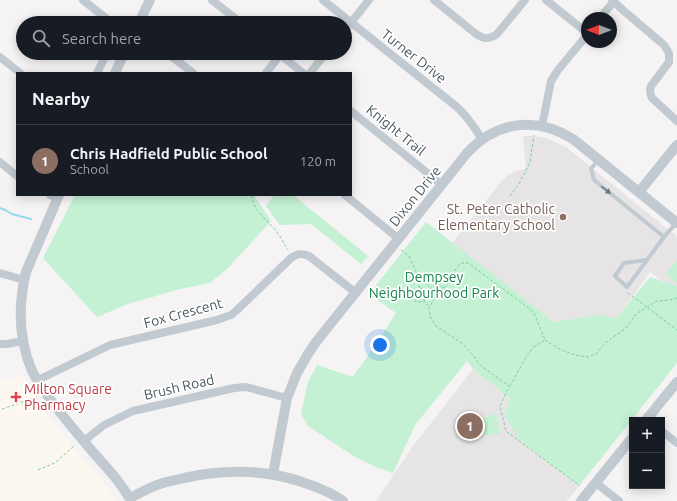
<!DOCTYPE html>
<html lang="en">
<head>
<meta charset="utf-8">
<style>
  body { margin:0; font-family:Ubuntu,sans-serif; background:#20242c; color:#f1f3f6 }
  .controls { position:absolute; right:12px; bottom:12px; display:grid; overflow:hidden; border-radius:0px; box-shadow:0 2px 10px #0003 }
  .controls button { width:36px; height:36px; display:grid; place-items:center; padding:0; border:0; border-bottom:1px solid #363941; background:#171b24; color:#f1f3f6; font:20px sans-serif }
  .compass { position:absolute; left:581px; top:12px; width:36px; height:36px; border-radius:50%; background:#171b24; box-shadow:0 2px 10px #0003; rotate:270deg }
  .you { position:absolute; left:380px; top:345px; width:14px; height:14px; margin:-10px; border:3px solid #fff; border-radius:50%; background:#1a73e8; box-shadow:0 0 0 6px #1a73e833 }
  .badge { display:grid; place-items:center; width:26px; height:26px; border-radius:50%; background:#1a73e8; color:#fff; font-size:13px; font-weight:700 }
  .pin { position:absolute; translate:-50% -50%; border:2px solid #fff; box-shadow:0 1px 4px #0006 }
  .list { margin:0; padding:0; list-style:none }
  h2 { display:flex; justify-content:space-between; align-items:center; height:52px; margin:0; padding:0 16px; font-size:17px }
  h2 small { font-size:13px; font-weight:400; color:#9ea1a6 }
  .list li { display:grid; grid-template-columns:26px 1fr auto; gap:12px; align-items:center; box-sizing:border-box; height:72px; padding:0 16px; border-top:1px solid #363941 }
  .list b { display:block; font-size:15px; white-space:nowrap }
  .list p { margin:0; font-size:13px; white-space:nowrap; color:#9ea1a6 }
  .list em { font-size:13px; font-style:normal; color:#9ea1a6 }
  .icon { flex:none; width:22px; height:22px; fill:none; stroke:currentColor; stroke-width:2; stroke-linecap:round; stroke-linejoin:round }
  .map { position:relative; flex:none; width:677px; height:501px; overflow:hidden }
  .search { position:absolute; background:#171b24; box-shadow:0 2px 10px #0003; left:16px; top:16px; width:336px; height:44px; display:flex; align-items:center; gap:10px; box-sizing:border-box; padding:0 14px; border-radius:22px; color:#9ea1a6; font-size:15px }
  .panel { position:absolute; background:#171b24; box-shadow:0 2px 10px #0003; left:16px; top:72px; width:336px; height:124px; border-radius:0px }
  .map>svg:first-child { display:block }
  .commercial { fill:#fdf8ef }
  .education { fill:#e6e4e5 }
  .green { fill:#c4f0d4 }
  .lines { fill:none; stroke-linecap:round; stroke-linejoin:round }
  .stream { stroke:#92dbeb; stroke-width:2 }
  .path { stroke:#7ccda3; stroke-width:1; stroke-dasharray:3 2; stroke-linecap:butt }
  .service { stroke:#c1cad1; stroke-width:4 }
  .minor { stroke:#c1cad1; stroke-width:8 }
  .tertiary { stroke:#c1cad1; stroke-width:10 }
  .oneway { fill:#6e7a82 }
  .education-dot { fill:#8d6e63; stroke:#fff; stroke-width:1.5 }
  .health-dot { fill:#e0444e; stroke:#fff; stroke-width:1.5 }
  .labels { text-anchor:middle; stroke-width:3.5; stroke-linejoin:round; paint-order:stroke }
  .street-label { font-size:14px; fill:#4a5760; stroke:#fff }
  .education-label { font-size:14px; fill:#785e54; stroke:#fff; text-anchor:end }
  .park-label { font-size:14px; fill:#1a834b; stroke:#fff }
  .health-label { font-size:14px; fill:#be3a42; stroke:#fff; text-anchor:start }
</style>
</head>
<body>
<div class="map">
<svg width="677" height="501" viewBox="0 0 677 501">
  <rect width="100%" height="100%" fill="#f5f3f3"/>
  <path class="commercial" d="M23,375L36,399L72,447L108,488L117,501H0V379L7,380Z"/>
  <g class="education">
    <path d="M523,136H533L546,138L566,147L675,235L677,237V291L650,272L616,319L597,315L554,322L452,243L502,181L508,175L516,171L526,169Z"/>
    <path d="M473,369L512,399L518,438L579,486L567,501H376L413,446Z"/>
  </g>
  <g class="green">
    <path d="M75,195H254L271,221L229,267L210,283L180,289L128,304L97,317L43,258Z"/>
    <path d="M274,195H293L368,256L361,264L311,224L280,225L266,206Z"/>
    <path d="M426,222L554,322L598,315L617,318L635,295L650,277L677,286V363L579,486L518,438L504,414L511,399L473,369L467,361L415,425L393,473L376,467L355,457L308,426L301,414L308,382L317,365L353,377L378,341L396,313L369,294Z"/>
    <path d="M677,260V283L666,274Z"/>
    <path d="M496,413L500,434C491,436 483,436 476,429L485,418Z"/>
  </g>
  <g class="lines">
    <path class="stream" d="M0,208L5,210L12,214L31,219"/>
    <g class="path">
      <path d="M252,195C251,208 269,222 276,231C281,237 284,244 288,250"/>
      <path d="M510,196L519,184L530,162L534,135"/>
      <path d="M401,250L409,256L419,278L431,288L434,299L429,308L430,316L436,326L463,344L472,354L480,365L509,386L500,406L506,431L580,486"/>
      <path d="M419,280V288L412,292L411,296L416,302H419L424,301L429,307"/>
      <path d="M420,288L424,289C427,294 427,296 424,301"/>
      <path d="M628,293L677,330"/>
      <path d="M427,294L431,288L435,285L439,286L444,288"/>
      <path d="M434,299L444,288L450,280L457,267L462,263H468L530,309L534,313L545,340L534,347L526,357L510,386"/>
      <path d="M545,340L559,349L575,355L588,357L596,354L605,343L626,328L636,314L657,301L670,300L677,298"/>
      <path d="M2,409L37,397"/>
      <path d="M38,470L55,463L75,445"/>
    </g>
    <g class="service">
      <path d="M598,160L591,169L594,180L664,237"/>
      <path d="M647,260L624,263L615,276L627,287L664,237L676,223"/>
    </g>
    <g class="minor">
      <path d="M83,0L107,19L110,23"/>
      <path d="M212,0L241,23"/>
      <path d="M323,0L457,107C467,116 475,128 482,139"/>
      <path d="M434,0L476,34C483,39 489,40 497,34L525,0"/>
      <path d="M546,0L587,33"/>
      <path d="M612,0L624,11L664,45L669,53V62L651,86C649,91 650,94 652,98L677,121"/>
      <path d="M600,18L614,1"/>
      <path d="M345,30L369,0"/>
      <path d="M167,53L193,73"/>
      <path d="M278,53L303,73"/>
      <path d="M0,57L20,73"/>
      <path d="M97,73L107,53"/>
      <path d="M266,73L280,55"/>
      <path d="M310,73L326,53"/>
      <path d="M351,111L442,185"/>
      <path d="M542,126L551,81L558,70L587,35"/>
      <path d="M0,162L17,176"/>
      <path d="M50,195L58,198"/>
      <path d="M345,195L399,239"/>
      <path d="M0,273L24,280"/>
      <path d="M0,344H7L23,341"/>
      <path d="M38,380L110,345L217,320L231,315L237,310L291,258C297,253 302,253 309,256L356,293"/>
      <path d="M662,431L677,443"/>
      <path d="M84,441L104,425L133,411L234,388L246,387L287,398"/>
      <path d="M596,483L619,501"/>
    </g>
    <g class="tertiary">
      <path d="M139,23L146,8L150,0"/>
      <path d="M115,73L124,53"/>
      <path d="M639,192L677,145"/>
      <path d="M59,195L26,272C18,305 19,340 32,371C39,385 49,398 59,411C70,425 81,438 92,451C106,467 121,482 131,501"/>
      <path d="M646,420L677,382"/>
      <path d="M273,474L287,398L297,373L308,354L316,342L467,153C497,121 536,116 573,139L677,223"/>
      <path d="M130,498C140,493 150,487 160,484C168,481 176,480 184,478C224,469 263,469 302,482C317,487 331,492 343,501"/>
      <path d="M581,501L632,438"/>
    </g>
  </g>
  <defs><path id="oneway-solid" d="M-6-.8H1V-3.2L6.5 0L1 3.2V.8H-6Z"/></defs>
  <use class="oneway" href="#oneway-solid" transform="translate(606 190) rotate(38)"/>
  <circle class="education-dot" cx="563" cy="217" r="4"/>
  <path class="health-dot" d="M14 391h4v4h4v4h-4v4h-4v-4h-4v-4h4z"/>
  <g class="labels">
    <g class="street-label">
      <text transform="translate(414 56) rotate(38)" y="5">Turner Drive</text>
      <text transform="translate(396 130) rotate(39)" y="5">Knight Trail</text>
      <text transform="translate(415 196) rotate(-51)" y="5">Dixon Drive</text>
      <text transform="translate(183 313) rotate(-15)" y="5">Fox Crescent</text>
      <text transform="translate(179 387) rotate(-13)" y="5">Brush Road</text>
    </g>
    <g class="education-label">
      <text x="555" y="214">St. Peter Catholic<tspan x="555" dy="16">Elementary School</tspan></text>
    </g>
    <g class="park-label">
      <text x="434" y="282">Dempsey<tspan x="434" dy="16">Neighbourhood Park</tspan></text>
    </g>
    <g class="health-label">
      <text x="24" y="394">MIlton Square<tspan x="24" dy="16">Pharmacy</tspan></text>
    </g>
  </g>
</svg>
<div class="controls">
<button>+</button>
<button>−</button>
</div>
<svg class="compass" viewBox="-18 -18 36 36"><path d="M0-13l5 13h-10z" fill="#e53935"/><path d="M0 13l5-13h-10z" fill="#9ea1a6"/></svg>
<div class="you"></div>
<div class="pin badge" style="left:470px;top:426px;background:#8d6e63">1</div>
<div class="search"><svg class="icon" aria-label="search" viewBox="0 0 24 24"><circle cx="10" cy="10" r="6"/><path d="M15 15l6 6"/></svg>Search here</div>
<section class="panel">
<h2>Nearby<small></small></h2>
<ul class="list">
<li><span class="badge" style="background:#8d6e63">1</span><div><b>Chris Hadfield Public School</b><p>School</p></div><em>120 m</em></li>
</ul>
</section>
</div>
</body>
</html>
